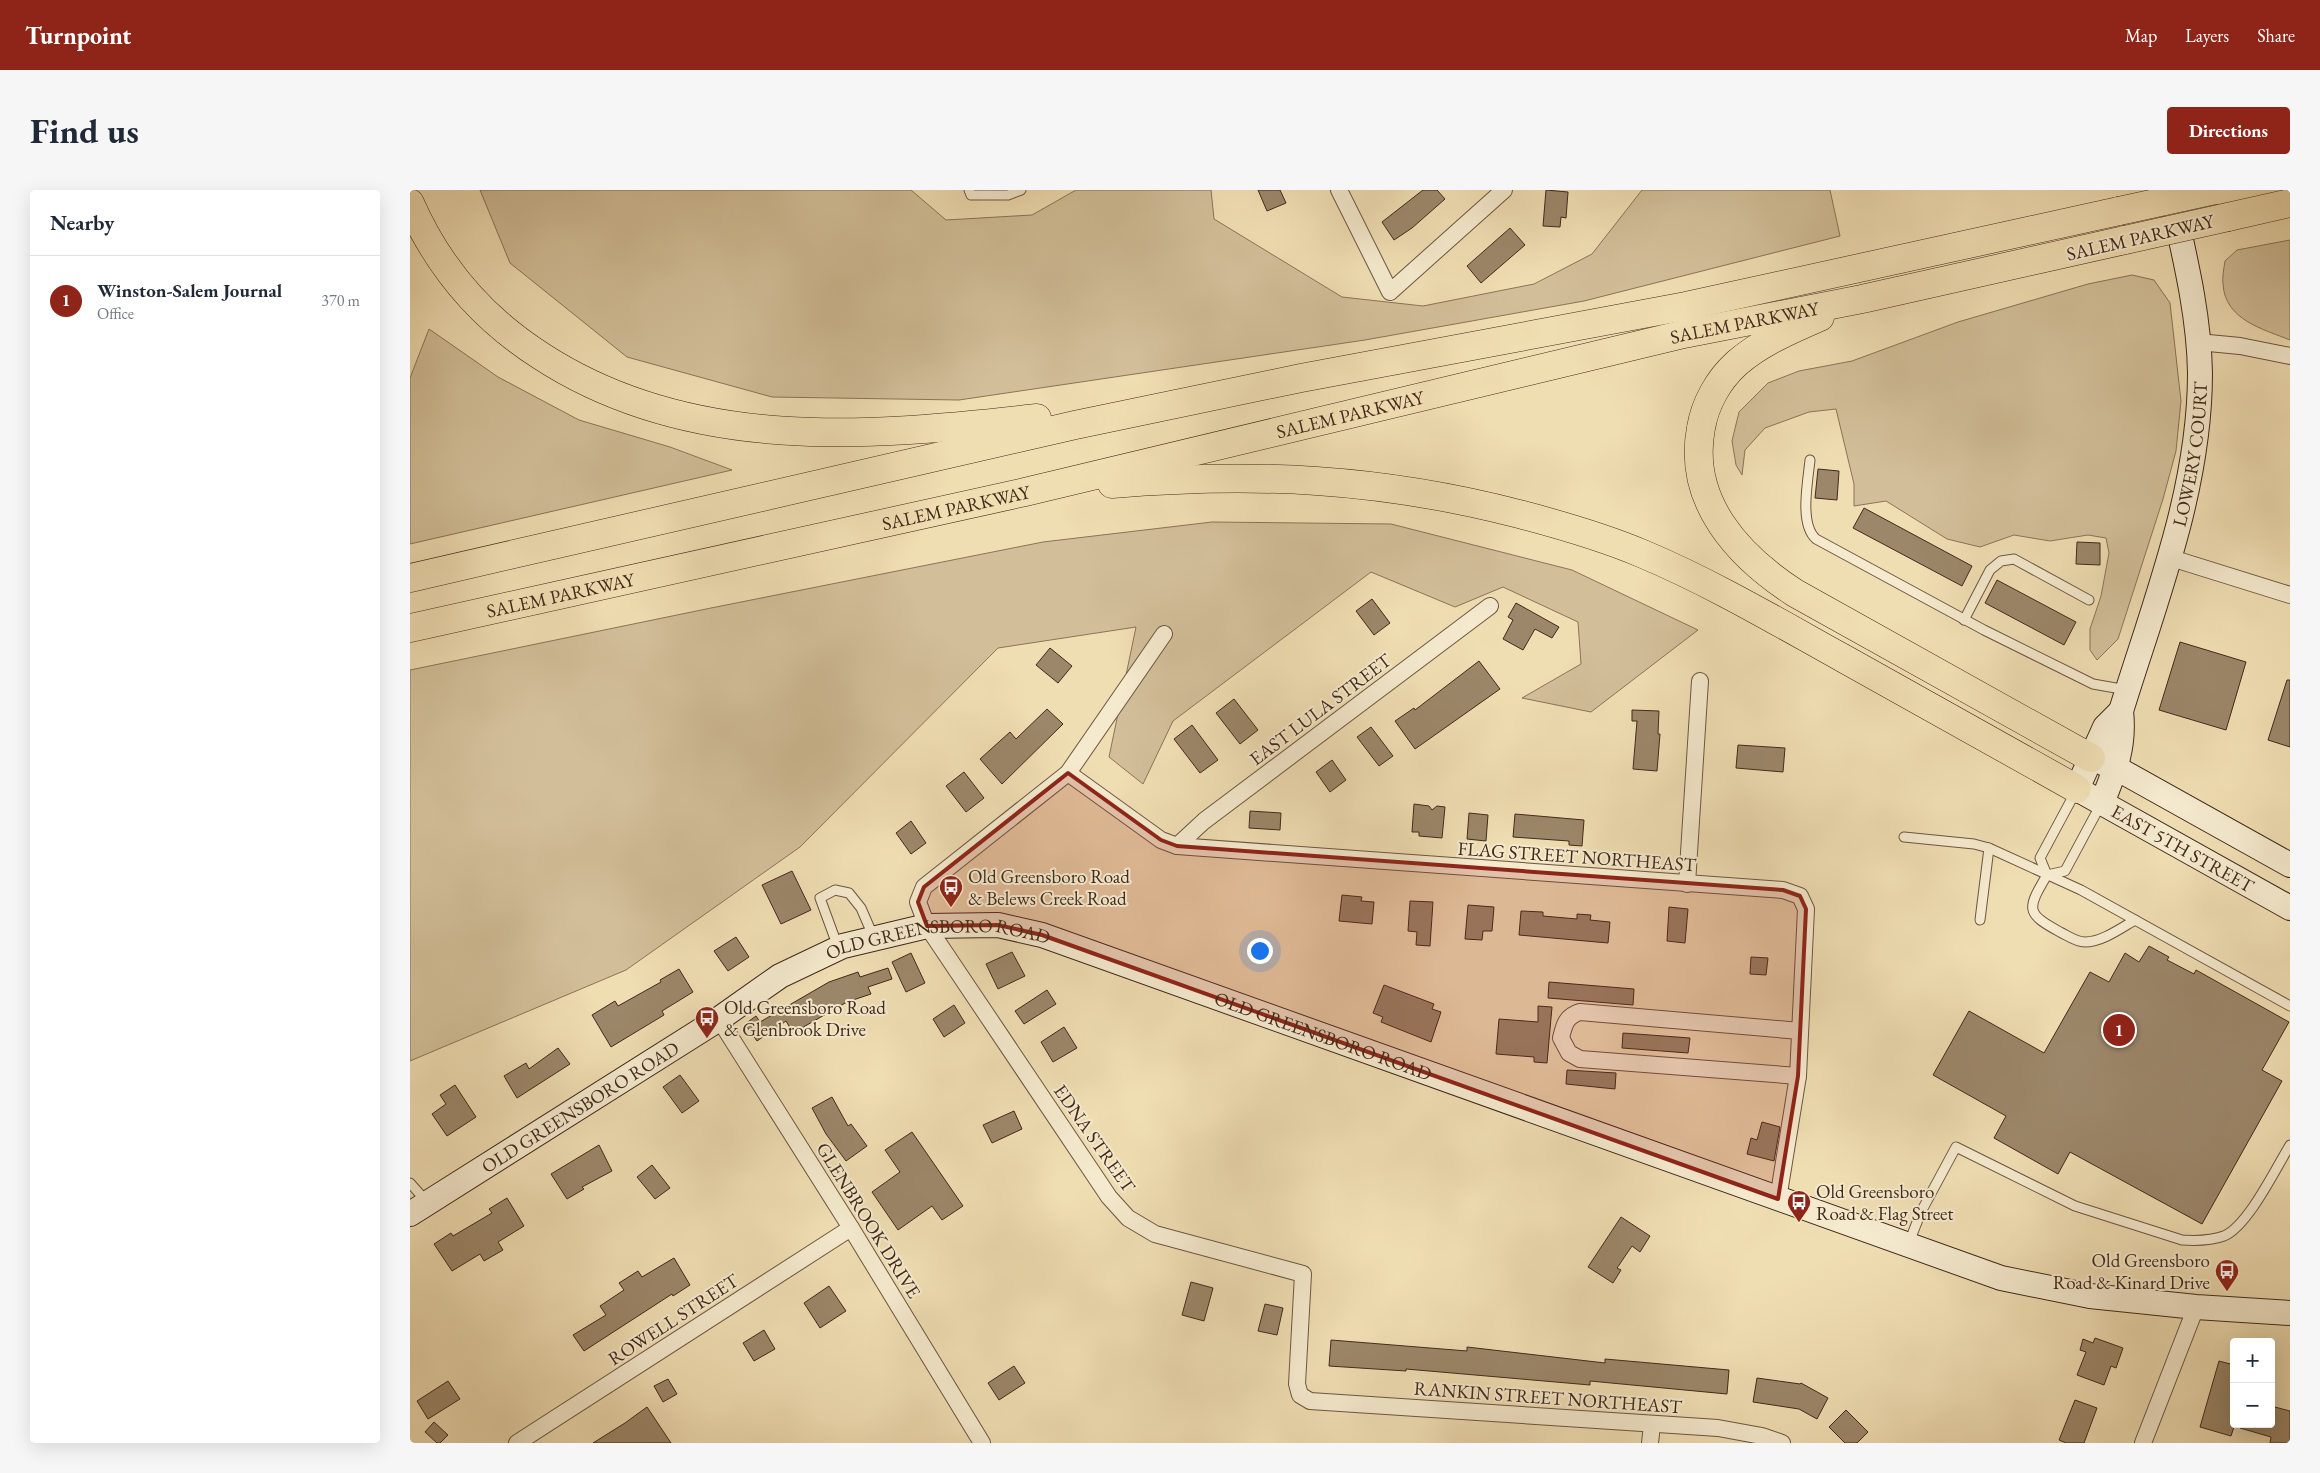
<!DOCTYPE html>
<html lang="en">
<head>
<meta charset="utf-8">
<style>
  body { margin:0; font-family:"EB Garamond",serif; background:#f6f6f7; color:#1f2937 }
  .controls { position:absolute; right:15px; bottom:15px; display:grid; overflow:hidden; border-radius:5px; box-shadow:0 5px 20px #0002 }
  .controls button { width:45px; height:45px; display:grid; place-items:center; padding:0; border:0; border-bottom:1px solid #e0e1e3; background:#fff; color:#1f2937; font:25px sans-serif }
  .you { position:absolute; left:849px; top:760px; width:18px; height:18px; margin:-12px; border:4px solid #fff; border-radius:50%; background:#1a73e8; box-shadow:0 0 0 8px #1a73e833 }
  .badge { display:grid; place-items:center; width:32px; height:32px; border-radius:50%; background:#8f2418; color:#fff; font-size:16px; font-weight:700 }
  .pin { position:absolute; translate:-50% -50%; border:2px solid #fff; box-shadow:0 1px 5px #0006 }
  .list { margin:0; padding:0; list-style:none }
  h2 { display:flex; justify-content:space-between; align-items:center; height:65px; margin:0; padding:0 20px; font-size:21px }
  h2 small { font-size:16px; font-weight:400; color:#747a83 }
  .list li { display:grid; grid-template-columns:32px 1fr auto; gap:15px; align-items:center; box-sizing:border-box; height:90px; padding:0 20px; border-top:1px solid #e0e1e3 }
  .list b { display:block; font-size:19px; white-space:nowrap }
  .list p { margin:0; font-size:16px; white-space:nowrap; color:#747a83 }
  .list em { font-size:16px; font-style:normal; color:#747a83 }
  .map { position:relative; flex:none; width:1880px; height:1253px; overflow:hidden; border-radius:5px }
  header { display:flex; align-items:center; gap:30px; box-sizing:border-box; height:70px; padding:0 25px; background:#8f2418; color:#fff }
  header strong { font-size:24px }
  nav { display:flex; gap:28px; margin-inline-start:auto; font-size:18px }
  .intro { display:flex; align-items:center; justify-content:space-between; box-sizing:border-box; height:120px; padding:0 30px }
  h1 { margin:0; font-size:35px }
  .button { padding:12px 22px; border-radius:5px; background:#8f2418; color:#fff; font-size:18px; font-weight:700 }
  main { display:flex; gap:30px; padding:0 30px }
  aside { flex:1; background:#fff; border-radius:5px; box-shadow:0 5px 20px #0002 }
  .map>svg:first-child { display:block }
  .green { fill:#d2bf99; stroke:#8a745a }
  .building { fill:#9c876a; stroke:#41291b }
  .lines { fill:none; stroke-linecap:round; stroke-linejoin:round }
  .lane-casing { stroke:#6d5641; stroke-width:11 }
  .street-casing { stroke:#6d5641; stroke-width:18 }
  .secondary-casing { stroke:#41291b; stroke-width:26 }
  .highway-casing { stroke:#41291b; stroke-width:29 }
  .lane { stroke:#f5eace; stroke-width:9 }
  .street { stroke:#f5eace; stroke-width:16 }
  .secondary { stroke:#f5eace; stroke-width:24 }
  .highway { stroke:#f0deb3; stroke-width:28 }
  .highway-bridge-casing { stroke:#41291b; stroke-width:29; stroke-linecap:butt }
  .highway-bridge { stroke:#f0deb3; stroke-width:28 }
  .marked { fill:#8f2418; fill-opacity:0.2; stroke:#8f2418; stroke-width:4; stroke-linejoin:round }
  .labels { text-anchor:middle; stroke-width:4; stroke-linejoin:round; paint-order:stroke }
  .street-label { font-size:19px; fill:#41291b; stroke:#f5eace }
  .poi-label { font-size:19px; fill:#41291b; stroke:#f5eace; text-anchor:start }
</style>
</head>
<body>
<header>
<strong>Turnpoint</strong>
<nav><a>Map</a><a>Layers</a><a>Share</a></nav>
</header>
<div class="intro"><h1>Find us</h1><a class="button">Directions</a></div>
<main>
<aside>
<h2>Nearby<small></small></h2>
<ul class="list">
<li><span class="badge">1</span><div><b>Winston-Salem Journal</b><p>Office</p></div><em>370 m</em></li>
</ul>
</aside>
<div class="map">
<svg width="1880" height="1253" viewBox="0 0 1880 1253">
  <rect width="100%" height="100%" fill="#f0deb3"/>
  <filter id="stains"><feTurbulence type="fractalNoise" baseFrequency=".004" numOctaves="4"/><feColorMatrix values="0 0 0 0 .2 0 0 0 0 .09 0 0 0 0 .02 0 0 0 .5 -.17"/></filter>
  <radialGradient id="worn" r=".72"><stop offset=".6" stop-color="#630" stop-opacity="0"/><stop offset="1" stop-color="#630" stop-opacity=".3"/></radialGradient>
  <g class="green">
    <path d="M70,0H501L536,30L622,25L666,0H801L804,29L932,107L1013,116L1124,94L1182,64L1232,0H1420L1430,46L1174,111L955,150L549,210L362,207L217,167L100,73Z"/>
    <path d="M1880,50V150C1853,139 1815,130 1813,94C1812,87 1814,78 1815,71L1827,60Z"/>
    <path d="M1722,85L1744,90L1760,113L1771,211L1766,261L1753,309L1708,449L1687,470L1680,460V439L1691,406L1699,363L1696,348L1678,345L1640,351L1604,345L1570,357L1537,349L1476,311L1444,316V294L1426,219L1399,222L1355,238L1335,260L1332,285L1326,275L1322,251L1329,222L1358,193L1389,181L1442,171L1548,132L1678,94Z"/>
    <path d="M19,139L88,187L169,230L260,257L322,280L0,354V188Z"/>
    <path d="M802,332L981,334L1162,380L1288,440L1181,522L1112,508L1171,474L1168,432L1093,397L1045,417L961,382L763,531L733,594L699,567L726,437L588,458L390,657L216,780L0,871V480L301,418L633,352Z"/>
  </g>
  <g class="building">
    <path d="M848,0H870L876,13L857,21Z"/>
    <path d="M1013,0H1027L1035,9L1002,38L984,50L972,32Z"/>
    <path d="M1136,0L1158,2L1156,28L1151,27L1150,37L1133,36Z"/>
    <path d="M1100,38L1115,55L1071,93L1057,76Z"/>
    <path d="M1408,279L1429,281L1427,310L1405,308Z"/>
    <path d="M1454,318L1562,376L1552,396L1443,338Z"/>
    <path d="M1667,352L1690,353V375L1666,374Z"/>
    <path d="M1587,390L1666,432L1654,455L1575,413Z"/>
    <path d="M962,409L980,433L964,445L946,421Z"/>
    <path d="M1106,413L1149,437L1142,448L1125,439L1113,460L1093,449L1103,430L1098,427Z"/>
    <path d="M1770,452L1836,472L1816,540L1749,520Z"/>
    <path d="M640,458L662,476L648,493L626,475Z"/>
    <path d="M1069,471L1090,499L1005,559L985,531L1004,518L1005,520Z"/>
    <path d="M1877,490H1880V557L1858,550Z"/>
    <path d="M824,509L848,540L830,554L806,523Z"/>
    <path d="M637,519L653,534L592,594L570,569L600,542L606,549Z"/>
    <path d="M1222,520L1249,521L1248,544H1250L1247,581L1223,579L1227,531H1222Z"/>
    <path d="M782,535L808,570L790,583L764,549Z"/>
    <path d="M961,537L983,566L969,576L947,547Z"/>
    <path d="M1328,555L1375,558L1373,582L1326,578Z"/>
    <path d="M922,570L936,590L920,602L906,582Z"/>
    <path d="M554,582L574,608L556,622L536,596Z"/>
    <path d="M1004,614L1019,616L1022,620L1027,616L1035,617L1032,648L1009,646V642H1002Z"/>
    <path d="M840,621L871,623L870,640L839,638Z"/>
    <path d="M1059,623L1078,625L1076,651L1057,649Z"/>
    <path d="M1105,624L1174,630L1172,656L1159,655V651L1103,647Z"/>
    <path d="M501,631L516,653L501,664L486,643Z"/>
    <path d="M382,681L401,720L371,734L352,695Z"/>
    <path d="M932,705L952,707L951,711L964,712L962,734L929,731Z"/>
    <path d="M1000,711L1023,712L1020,756L1006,755L1007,742L998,741Z"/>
    <path d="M1058,715L1084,717L1082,741H1073L1072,750L1055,749Z"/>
    <path d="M1259,717L1278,719L1275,753L1257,751Z"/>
    <path d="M1111,721L1133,722V726L1167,729V724L1181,725L1180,730L1200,732L1198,753L1109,745Z"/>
    <path d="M326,747L339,767L318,781L304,761Z"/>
    <path d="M1739,756L1759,767L1757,770L1784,784L1786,780L1879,832L1852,880L1872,891L1792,1034L1660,962L1648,984L1584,948L1596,926L1523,885L1559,821L1634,863L1680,782L1699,792L1715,763L1729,772Z"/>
    <path d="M602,762L615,786L588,799L576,774Z"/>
    <path d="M501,763L515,793L496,802L482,772Z"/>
    <path d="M1341,767L1358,768L1356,785L1340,784Z"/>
    <path d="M478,778L482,789L458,797L461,804L437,812L383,843L376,831L347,851L335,834L346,826L350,832L419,792L448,782L450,787Z"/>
    <path d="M269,779L283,802L252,821L254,825L201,857L182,825L205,811L208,816L251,792L250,790Z"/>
    <path d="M1139,792L1224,799L1223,815L1138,808Z"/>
    <path d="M974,795L1024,814L1022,819L1031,822L1021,852L971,832L973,827L963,823Z"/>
    <path d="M637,800L646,814L614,834L605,821Z"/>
    <path d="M544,815L555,833L534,847L523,829Z"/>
    <path d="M1128,816L1142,817L1137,873L1124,872V867L1086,864L1089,829L1128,832Z"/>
    <path d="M654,837L667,858L643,872L631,852Z"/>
    <path d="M1213,843L1280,848L1278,863L1212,858Z"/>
    <path d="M148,858L160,874L107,908L94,886L116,873L119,879Z"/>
    <path d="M1157,880L1206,883L1205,899L1156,894Z"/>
    <path d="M270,885L289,911L272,923L253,897Z"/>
    <path d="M45,895L66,927L37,946L22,924L36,914L30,905Z"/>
    <path d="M422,907L438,936L441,934L457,956L436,971L416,944L402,918Z"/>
    <path d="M604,921L612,939L582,953L573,935Z"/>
    <path d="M1352,932L1370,937L1364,971L1337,964L1341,948L1347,950Z"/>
    <path d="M502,942L553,1016L532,1030L522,1016L488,1040L462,1002L490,982L475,960Z"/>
    <path d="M189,955L202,981L172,997L174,999L157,1009L141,984Z"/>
    <path d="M242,975L260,998L245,1009L227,987Z"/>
    <path d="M97,1008L114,1036L88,1052L93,1060L74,1071L70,1064L42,1081L24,1054L41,1043L43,1046L82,1023L79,1019Z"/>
    <path d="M1211,1027L1240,1046L1230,1062L1222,1056L1207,1078L1211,1080L1203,1093L1178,1077Z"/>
    <path d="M264,1068L280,1095L263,1106L262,1104L174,1161L163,1145L196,1125L190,1116L214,1100L209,1093L228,1081L232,1087Z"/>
    <path d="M781,1092L803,1098L794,1131L772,1125Z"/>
    <path d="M419,1096L436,1121L410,1138L394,1113Z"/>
    <path d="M855,1114L873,1118L867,1145L848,1141Z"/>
    <path d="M354,1140L365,1159L344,1171L333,1153Z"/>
    <path d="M1685,1148L1713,1158L1706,1178L1701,1176L1694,1195L1667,1185L1676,1162L1670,1160L1673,1149L1683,1153Z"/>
    <path d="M921,1150L1057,1161V1157L1195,1173V1169L1319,1180L1317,1204L1180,1191V1195L996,1179V1181L919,1176Z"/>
    <path d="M1809,1171L1824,1175V1237L1821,1246L1790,1237Z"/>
    <path d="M604,1176L615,1193L589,1210L578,1193Z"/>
    <path d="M1347,1188L1390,1194L1391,1193L1418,1208L1407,1229L1389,1219L1343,1212Z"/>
    <path d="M258,1189L267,1204L253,1212L244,1196Z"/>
    <path d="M38,1191L50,1209L18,1229L7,1211Z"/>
    <path d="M1665,1210L1687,1218L1674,1253H1656L1649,1250Z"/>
    <path d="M1861,1216L1880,1221V1253H1860L1861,1247L1830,1238V1234H1861Z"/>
    <path d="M237,1217L261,1253H183L215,1233Z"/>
    <path d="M1436,1220L1458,1242L1447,1253H1435L1419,1237Z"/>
    <path d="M24,1232L38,1245L30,1253H27L15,1242Z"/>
  </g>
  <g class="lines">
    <g class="lane-casing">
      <g id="lane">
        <path d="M559,0L561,5H598L611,0"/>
        <path d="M1400,270C1398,291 1389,334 1406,349L1574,440L1683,494L1717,500"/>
        <path d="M1554,430L1580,380L1591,371L1604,369L1679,410"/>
        <path d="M1691,614L1655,681L1637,685C1617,719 1615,723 1650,742C1658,746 1666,752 1675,752C1692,752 1711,738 1725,730"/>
        <path d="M1494,647L1564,654L1579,658L1671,700L1880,816"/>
        <path d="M1637,685L1630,668L1666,601"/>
        <path d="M1570,730L1579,658"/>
        <path d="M428,757L410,708L425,700L439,703L451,718L464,748"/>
        <path d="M0,993L17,1012"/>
        <path d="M1498,1055L1511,1022L1546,957L1665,1016L1772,1050C1787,1051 1800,1051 1814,1046C1838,1036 1866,978 1880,955"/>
      </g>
    </g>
    <g class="street-casing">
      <g id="street">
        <path d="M929,0L980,102L1094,0"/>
        <path d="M1788,152L1830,156L1880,166"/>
        <path d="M1758,367L1880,405"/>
        <path d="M754,444L658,583L514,697L508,712L517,736L699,1007L718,1028L745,1044L893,1084L887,1194L890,1205L900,1211L1308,1238L1352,1246L1372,1253"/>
        <path d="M658,583L751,650L767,656L1373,700L1390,706L1396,719L1388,886L1368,1009"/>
        <path d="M767,656L794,631L1080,416"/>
        <path d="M1277,694L1290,491"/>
        <path d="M309,829L441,1038L572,1253"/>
        <path d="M1388,886L1170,869L1159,863L1151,848C1154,835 1156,826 1170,822L1390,841"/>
        <path d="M107,1253L441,1038"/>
        <path d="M1240,1253L1242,1235"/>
        <path d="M1733,1253L1786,1117"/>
      </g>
    </g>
    <g class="secondary-casing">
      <g id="secondary">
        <path id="s1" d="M1711,521L1695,537L1667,599L1880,718"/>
        <path d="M1693,573L1706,578L1880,675"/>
        <path id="s2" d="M1692,613C1705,581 1715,556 1711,521C1745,411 1790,300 1790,183C1789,121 1773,60 1760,0"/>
        <path id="s3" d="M0,1024L309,829L370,786L433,756L517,736L588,735L632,745L1591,1088L1680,1106L1786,1117L1880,1123"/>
      </g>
    </g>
    <g class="highway-casing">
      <g id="highway">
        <path d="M0,13C28,77 73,129 131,166C280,263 459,247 627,228"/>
        <path d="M1818,27L1880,13"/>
        <path d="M1410,127C1381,140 1351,152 1327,173C1308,190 1295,214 1291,238C1277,311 1328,366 1385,403L1681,568"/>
        <path d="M702,294C844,282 970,288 1109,324C1151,335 1193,347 1233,364C1302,393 1366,431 1431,467C1510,511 1589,555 1667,599"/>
        <path d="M0,388L665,235L891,188L1276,116L1709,21"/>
        <path id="s4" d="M0,438L615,302L1274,144L1452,109L1715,50"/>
      </g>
    </g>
    <use href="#lane" class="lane"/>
    <use href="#street" class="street"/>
    <use href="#secondary" class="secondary"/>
    <use href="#highway" class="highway"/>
    <g class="highway-bridge-casing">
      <g id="highway-bridge">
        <path d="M1709,21L1805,0"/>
        <path d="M1715,50L1818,27"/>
      </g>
    </g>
    <use href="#highway-bridge" class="highway-bridge"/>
  </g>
  <path class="marked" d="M658,583L751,650L767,656L1373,700L1390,706L1396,719L1388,886L1368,1009L632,745L588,735L517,736L508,712L514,697Z"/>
  <defs>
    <g id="bus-pin" transform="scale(1.25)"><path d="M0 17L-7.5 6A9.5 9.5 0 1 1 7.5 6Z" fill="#8f2418" stroke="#f5eace"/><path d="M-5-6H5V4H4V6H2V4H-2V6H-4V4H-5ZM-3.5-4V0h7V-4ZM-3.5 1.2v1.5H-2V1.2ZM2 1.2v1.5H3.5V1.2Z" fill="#fff"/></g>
  </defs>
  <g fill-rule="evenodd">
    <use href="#bus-pin" x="541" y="697"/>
    <use href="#bus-pin" x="297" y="828"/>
    <use href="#bus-pin" x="1389" y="1012"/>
    <use href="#bus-pin" x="1817" y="1081"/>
  </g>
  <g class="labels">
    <g class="street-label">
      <text transform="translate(1730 47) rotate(-13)" y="7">SALEM PARKWAY</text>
      <text dy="7" stroke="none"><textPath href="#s4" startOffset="1369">SALEM PARKWAY</textPath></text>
      <text dy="7" stroke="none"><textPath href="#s4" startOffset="964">SALEM PARKWAY</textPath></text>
      <text dy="7" stroke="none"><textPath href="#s2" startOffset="362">LOWERY COURT</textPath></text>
      <text dy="7" stroke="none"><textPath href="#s4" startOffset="559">SALEM PARKWAY</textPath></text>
      <text dy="7" stroke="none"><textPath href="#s4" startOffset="154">SALEM PARKWAY</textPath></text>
      <text transform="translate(910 519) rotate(-37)" y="7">EAST LULA STREET</text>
      <text dy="7" stroke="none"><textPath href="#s1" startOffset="212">EAST 5TH STREET</textPath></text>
      <text transform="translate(1167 666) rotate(4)" y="7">FLAG STREET NORTHEAST</text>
      <text dy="7" stroke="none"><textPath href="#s3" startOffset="606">OLD GREENSBORO ROAD</textPath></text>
      <text dy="7" stroke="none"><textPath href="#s3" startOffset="1011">OLD GREENSBORO ROAD</textPath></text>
      <text dy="7" stroke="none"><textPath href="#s3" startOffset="201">OLD GREENSBORO ROAD</textPath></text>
      <text transform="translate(685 948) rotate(55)" y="7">EDNA STREET</text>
      <text transform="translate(459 1030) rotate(58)" y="7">GLENBROOK DRIVE</text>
      <text transform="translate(263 1129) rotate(-33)" y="7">ROWELL STREET</text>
      <text transform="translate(1138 1207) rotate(4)" y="7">RANKIN STREET NORTHEAST</text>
    </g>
    <g class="poi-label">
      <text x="558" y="693">Old Greensboro Road<tspan x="558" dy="22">&amp; Belews Creek Road</tspan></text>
      <text x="314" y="824">Old Greensboro Road<tspan x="314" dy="22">&amp; Glenbrook Drive</tspan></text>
      <text x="1406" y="1008">Old Greensboro<tspan x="1406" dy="22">Road &amp; Flag Street</tspan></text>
      <text x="1800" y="1077" text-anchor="end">Old Greensboro<tspan x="1800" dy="22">Road &amp; Kinard Drive</tspan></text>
    </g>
  </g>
  <rect width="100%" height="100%" filter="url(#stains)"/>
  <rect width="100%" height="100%" fill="url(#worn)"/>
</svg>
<div class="controls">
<button>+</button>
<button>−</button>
</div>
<div class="you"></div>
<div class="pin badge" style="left:1709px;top:840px">1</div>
</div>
</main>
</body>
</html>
